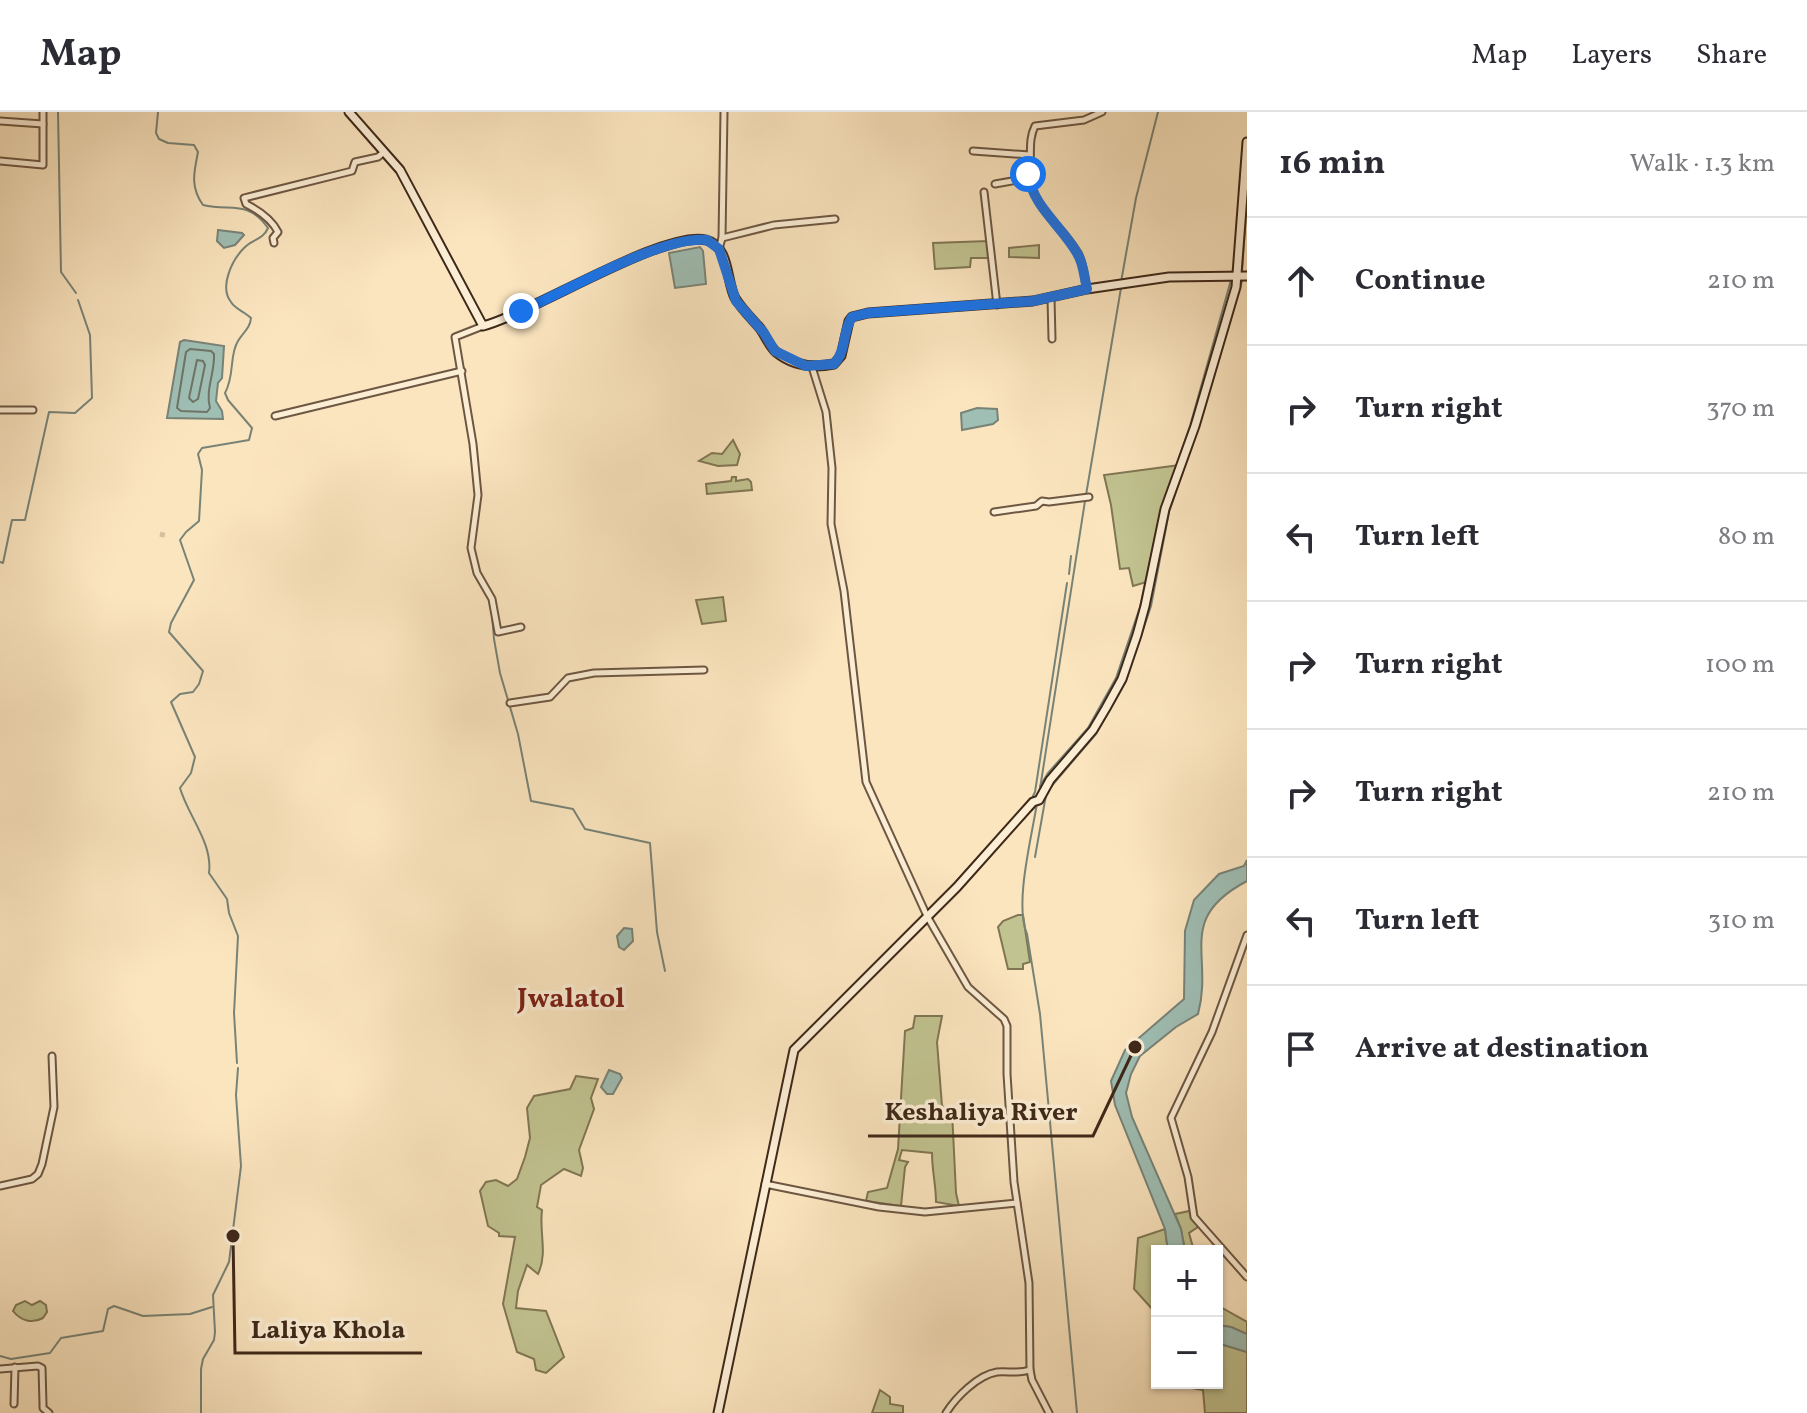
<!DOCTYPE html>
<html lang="en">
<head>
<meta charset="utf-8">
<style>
  body { margin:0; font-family:Vollkorn,serif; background:#f2f2f3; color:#2b2b33 }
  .controls { position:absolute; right:24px; bottom:24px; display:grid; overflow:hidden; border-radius:0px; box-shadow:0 2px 6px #0004 }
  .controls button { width:72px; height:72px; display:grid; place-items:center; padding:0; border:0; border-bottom:2px solid #e1e1e2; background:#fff; color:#2b2b33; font:40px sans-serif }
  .stop { position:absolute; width:24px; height:24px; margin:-18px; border:6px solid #1a73e8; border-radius:50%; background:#fff }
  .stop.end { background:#1a73e8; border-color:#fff; box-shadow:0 2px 8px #0008 }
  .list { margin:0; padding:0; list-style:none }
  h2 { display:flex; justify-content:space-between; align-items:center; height:104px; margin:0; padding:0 32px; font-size:34px }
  h2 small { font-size:26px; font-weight:400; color:#7c7c81 }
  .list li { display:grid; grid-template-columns:52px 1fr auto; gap:24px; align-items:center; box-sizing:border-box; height:128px; padding:0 32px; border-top:2px solid #e1e1e2 }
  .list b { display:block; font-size:30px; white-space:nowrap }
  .list em { font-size:26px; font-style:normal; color:#7c7c81 }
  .icon { flex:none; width:44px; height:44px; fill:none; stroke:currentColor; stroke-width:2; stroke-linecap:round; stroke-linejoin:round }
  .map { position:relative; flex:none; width:1247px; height:1301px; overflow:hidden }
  header { display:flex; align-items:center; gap:48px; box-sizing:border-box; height:112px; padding:0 40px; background:#fff; border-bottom:2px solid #e1e1e2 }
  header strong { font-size:38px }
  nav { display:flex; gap:44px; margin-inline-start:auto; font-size:28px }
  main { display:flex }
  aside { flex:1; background:#fff }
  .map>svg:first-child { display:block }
  .green { fill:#c1c390; stroke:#807654; stroke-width:2 }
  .water { fill:#9fbfb5; stroke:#788377; stroke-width:2 }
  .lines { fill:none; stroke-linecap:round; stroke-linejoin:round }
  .shore { stroke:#6e7467; stroke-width:2 }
  .stream { stroke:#788377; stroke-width:2 }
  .street-tunnel { stroke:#d5bf9e; stroke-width:5; stroke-dasharray:5 2.5; stroke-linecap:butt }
  .street-casing { stroke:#6d5742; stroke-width:9 }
  .secondary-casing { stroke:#3e2819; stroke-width:11 }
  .street { stroke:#fceed5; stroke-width:5 }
  .secondary { stroke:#fceed5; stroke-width:7 }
  .route { stroke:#1a73e8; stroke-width:10 }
  .labels { text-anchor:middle; stroke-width:7; stroke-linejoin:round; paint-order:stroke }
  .quarter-label { font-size:28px; font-weight:bold; fill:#7a1f14; stroke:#fceed5 }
  .leader { fill:none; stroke:#3e2819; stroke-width:3 }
  .callout-dot { fill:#3e2819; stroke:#fceed5; stroke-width:3 }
  .callout-label { font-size:26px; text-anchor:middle; font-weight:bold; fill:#3e2819; stroke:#fceed5; stroke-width:7; stroke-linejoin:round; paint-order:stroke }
</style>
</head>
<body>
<header>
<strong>Map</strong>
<nav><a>Map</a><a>Layers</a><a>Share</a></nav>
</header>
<main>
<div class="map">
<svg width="1247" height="1301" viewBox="0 0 1247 1301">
  <rect width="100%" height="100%" fill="#fbe5bf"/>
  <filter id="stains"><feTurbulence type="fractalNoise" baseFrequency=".0025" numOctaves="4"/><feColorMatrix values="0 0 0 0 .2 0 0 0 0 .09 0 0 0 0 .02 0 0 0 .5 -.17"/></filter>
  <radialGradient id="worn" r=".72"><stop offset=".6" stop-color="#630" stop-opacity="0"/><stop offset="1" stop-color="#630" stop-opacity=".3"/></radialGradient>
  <g class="green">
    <path d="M988,129L989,146H971L970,155L935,157L933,131Z"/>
    <path d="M1039,133V146L1009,145V136Z"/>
    <path d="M733,328L740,342L737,353L718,354L699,349L712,341L722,342Z"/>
    <path d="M1180,353L1150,469L1133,474L1129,456L1120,457L1111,393L1104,363Z"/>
    <path d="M732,365H736V369L748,367L751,370L752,378L707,382L706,372L731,369Z"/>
    <path d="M723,485L726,509L702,512L696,488Z"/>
    <path d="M1018,803H1023L1030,850L1023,852V857H1008L998,815L1003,809Z"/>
    <path d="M915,904H942L937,930L942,994L952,999L956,1081L959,1094L936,1090C936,1073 932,1059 932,1041L902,1038L899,1048L908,1050L905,1055L901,1094L866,1089L868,1080L887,1076L898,1037L905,919L913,916Z"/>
    <path d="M576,964L598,967L591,986L594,997L579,1038L583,1056L581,1064L564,1057L541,1073L537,1095L542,1098C539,1121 548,1141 538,1162L527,1153L518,1179L516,1196L546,1199L564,1245L546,1261L536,1258L534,1247L517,1240L503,1192L515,1125L499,1124V1121L488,1114L480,1079L486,1070L496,1068L508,1074L517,1067L525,1045L530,1026L527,996L534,984L570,977Z"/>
    <path d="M1192,1094L1194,1105L1201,1113L1189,1121L1194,1139H1185L1181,1117L1175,1102L1189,1099Z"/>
    <path d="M1165,1117L1168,1139H1157V1229L1153,1223L1155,1200L1134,1177L1138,1126Z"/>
    <path d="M25,1189L32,1193L40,1189L46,1193L47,1200L43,1206C32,1212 21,1209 13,1199L16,1193Z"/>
    <path d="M1217,1193L1247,1210V1222L1231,1215L1217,1213Z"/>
    <path d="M1217,1231L1247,1240V1301H1205L1203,1278L1163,1271H1217Z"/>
    <path d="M880,1278L890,1285V1292L903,1294V1301H872Z"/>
  </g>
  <g class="water">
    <path d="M218,118L242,121L244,123L235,133L224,136L217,129Z"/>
    <path d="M700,135L703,139L706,172L675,176L669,141Z"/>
    <path d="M184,228L224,234L222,266L218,271L216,289L222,299L223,307L167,306L180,230Z"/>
    <path d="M977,296L997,297L998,308L993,312L962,318L961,301Z"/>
    <path d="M1247,748V769C1175,807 1214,843 1198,902L1176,915L1140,944L1131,962L1126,981L1132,1005L1181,1117L1185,1139H1168L1165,1117L1115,993L1111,969L1125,938L1184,887L1185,819L1194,788L1219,762L1244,754Z"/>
    <path d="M624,816L632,817L633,829L624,838L619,835L617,824Z"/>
    <path d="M609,958L620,962L622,966L613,982H607L601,975Z"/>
    <path d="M1217,1213L1231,1215L1247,1222V1240L1217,1231Z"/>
  </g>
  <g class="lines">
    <g class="shore">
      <path d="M190,237L211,239L214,242C215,261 205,278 210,296L207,300L181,299L177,296L186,240Z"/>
      <path d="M197,248L203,249L205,253L198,287L193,290L189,286Z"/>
    </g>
    <g class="stream">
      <path d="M58,0L61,160L76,181"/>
      <path d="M158,0L156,21L159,27L168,31L194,33L198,40C194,60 190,75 203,93C231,100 247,87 268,116C263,128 252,127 244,136C232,148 219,175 231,190C235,197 245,200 251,206C250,217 243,220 238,229C229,243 235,263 225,281L228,288L252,316L249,328L202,336L198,342L202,358L199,409L186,420L180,428L194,468L171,511L169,520L203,559L199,572L193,580L180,582L171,590L195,645L191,661L180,676C188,704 213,731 209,761L227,787L229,801L238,824L234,901L237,951"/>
      <path d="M1242,160L1247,86"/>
      <path d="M1210,161L1233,160"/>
      <path d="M1126,167L1167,162"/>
      <path d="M1121,170L1136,86L1158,0"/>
      <path d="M1086,383L1121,176"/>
      <path d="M1163,392L1190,314L1231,168H1228"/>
      <path d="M0,450L3,451L12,408H25L49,300L75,301L92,286L90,223L78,188"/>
      <path d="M1069,462L1071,444"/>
      <path d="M479,469L491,491L494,527L500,561L518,622L531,689L573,697L585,717L650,731L657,820L665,859"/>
      <path d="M1040,674L1048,661L1088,616L1116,566L1140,495L1161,398"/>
      <path d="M1049,677L1096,622L1126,569L1151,494L1169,400L1198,315L1242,169"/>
      <path d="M1039,683L1085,389"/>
      <path d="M1033,684L1035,680L1067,471"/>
      <path d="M1037,691C1032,724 1014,792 1027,822L1040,902L1077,1301"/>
      <path d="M1032,698L1037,692"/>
      <path d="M1035,745L1046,683"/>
      <path d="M0,1244L11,1247L50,1241L61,1226L103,1219L108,1197L114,1194L143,1204L190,1202L212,1195"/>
      <path d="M201,1301V1257L203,1247L214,1228L215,1220L213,1183L229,1150L241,1054L236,983L238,956"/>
    </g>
    <path class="street-tunnel" d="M160,422L167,424"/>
    <g class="street-casing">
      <g id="street">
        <path d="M0,9L43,12"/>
        <path d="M973,39L1030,43"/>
        <path d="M0,49L43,53V0"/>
        <path d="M995,72L1029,66"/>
        <path d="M984,80L997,193"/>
        <path d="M722,126L774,113L835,107"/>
        <path d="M274,131L273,126L278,120C272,108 258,98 246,92L244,86L352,59L355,50L378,45L384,40"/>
        <path d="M719,137L722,126L724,0"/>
        <path d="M1087,177C1084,165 1084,152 1078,141C1057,106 1028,97 1030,51C1031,37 1029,26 1035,14L1084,8L1102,0"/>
        <path d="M1051,186L1052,227"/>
        <path d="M483,214L455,225L473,332L478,383L471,436L477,461L492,487L498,520L521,515"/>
        <path d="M812,255L826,300L832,356L831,412L844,479L866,670L927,804L968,875L1004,907L1007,914V962L1014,1070L1029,1171L1030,1258L1032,1268L1049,1301"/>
        <path d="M0,298H33"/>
        <path d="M275,304L462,259"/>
        <path d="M994,400L1036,394L1042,389L1049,390L1089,385"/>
        <path d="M510,591L550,585L568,566L594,561L704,558"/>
        <path d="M1247,823L1212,920L1171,1006L1188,1065L1194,1105L1247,1165"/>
        <path d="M765,1072L879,1095L925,1100L1017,1091"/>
        <path d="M0,1074L32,1067L38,1062L42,1052L54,995L52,944"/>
        <path d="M0,1257L38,1254L42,1256L43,1292V1296L49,1301"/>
        <path d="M14,1292L15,1255"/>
        <path d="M946,1301C956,1285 978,1263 997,1260C1009,1259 1018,1262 1030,1258"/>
      </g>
    </g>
    <g class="secondary-casing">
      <g id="secondary">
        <path d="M349,0L400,58L483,214C534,200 664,118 706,128C730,134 726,169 735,186C741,196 751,206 759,215C765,222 769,234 776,240C793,254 814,256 834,252L841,244L849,209L852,205L868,201L1033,189L1087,177L1169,165L1247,164"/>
        <path d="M718,1301L794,938L957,775L1033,690L1039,688L1050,668L1093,618L1106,596L1122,567L1137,523L1145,494L1165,397L1195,314L1236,175L1247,30"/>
      </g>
    </g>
    <use href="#street" class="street"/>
    <use href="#secondary" class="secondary"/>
  </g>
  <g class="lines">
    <path class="route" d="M521,199C565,180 662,123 707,128L719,137L736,189L764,221L775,239L806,254L834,252C847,238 842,220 852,205L868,201L1033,189L1087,177C1084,165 1084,152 1077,141C1061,113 1033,95 1028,62"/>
  </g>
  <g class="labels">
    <g class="quarter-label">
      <text x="571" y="895">Jwalatol</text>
    </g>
  </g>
  <path class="leader" d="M1135 935L1093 1024H868M233 1124L235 1241H422"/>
  <g class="callout-dot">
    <circle cx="1135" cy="935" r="8"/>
    <circle cx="233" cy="1124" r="8"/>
  </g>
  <g class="callout-label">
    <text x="981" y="1008">Keshaliya River</text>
    <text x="328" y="1226">Laliya Khola</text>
  </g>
  <rect width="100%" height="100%" filter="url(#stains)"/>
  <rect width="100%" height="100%" fill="url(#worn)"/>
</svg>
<div class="controls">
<button>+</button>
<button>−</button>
</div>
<div class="stop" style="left:1028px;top:62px"></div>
<div class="stop end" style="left:521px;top:199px"></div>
</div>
<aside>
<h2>16 min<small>Walk · 1.3 km</small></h2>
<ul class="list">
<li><svg class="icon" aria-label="ahead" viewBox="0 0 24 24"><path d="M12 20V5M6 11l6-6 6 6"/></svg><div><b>Continue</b></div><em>210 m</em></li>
<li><svg class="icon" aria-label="right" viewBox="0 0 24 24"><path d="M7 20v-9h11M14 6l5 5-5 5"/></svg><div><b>Turn right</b></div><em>370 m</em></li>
<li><svg class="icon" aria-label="left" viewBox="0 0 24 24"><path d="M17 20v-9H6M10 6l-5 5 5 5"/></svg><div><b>Turn left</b></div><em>80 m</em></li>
<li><svg class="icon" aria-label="right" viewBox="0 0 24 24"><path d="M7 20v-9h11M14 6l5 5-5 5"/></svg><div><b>Turn right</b></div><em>100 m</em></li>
<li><svg class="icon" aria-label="right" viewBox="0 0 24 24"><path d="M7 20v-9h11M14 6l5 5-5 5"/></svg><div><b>Turn right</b></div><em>210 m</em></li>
<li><svg class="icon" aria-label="left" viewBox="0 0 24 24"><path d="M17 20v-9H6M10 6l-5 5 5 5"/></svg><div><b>Turn left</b></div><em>310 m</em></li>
<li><svg class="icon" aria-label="arrive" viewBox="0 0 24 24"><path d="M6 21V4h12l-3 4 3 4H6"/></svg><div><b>Arrive at destination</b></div></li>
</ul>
</aside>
</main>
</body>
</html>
